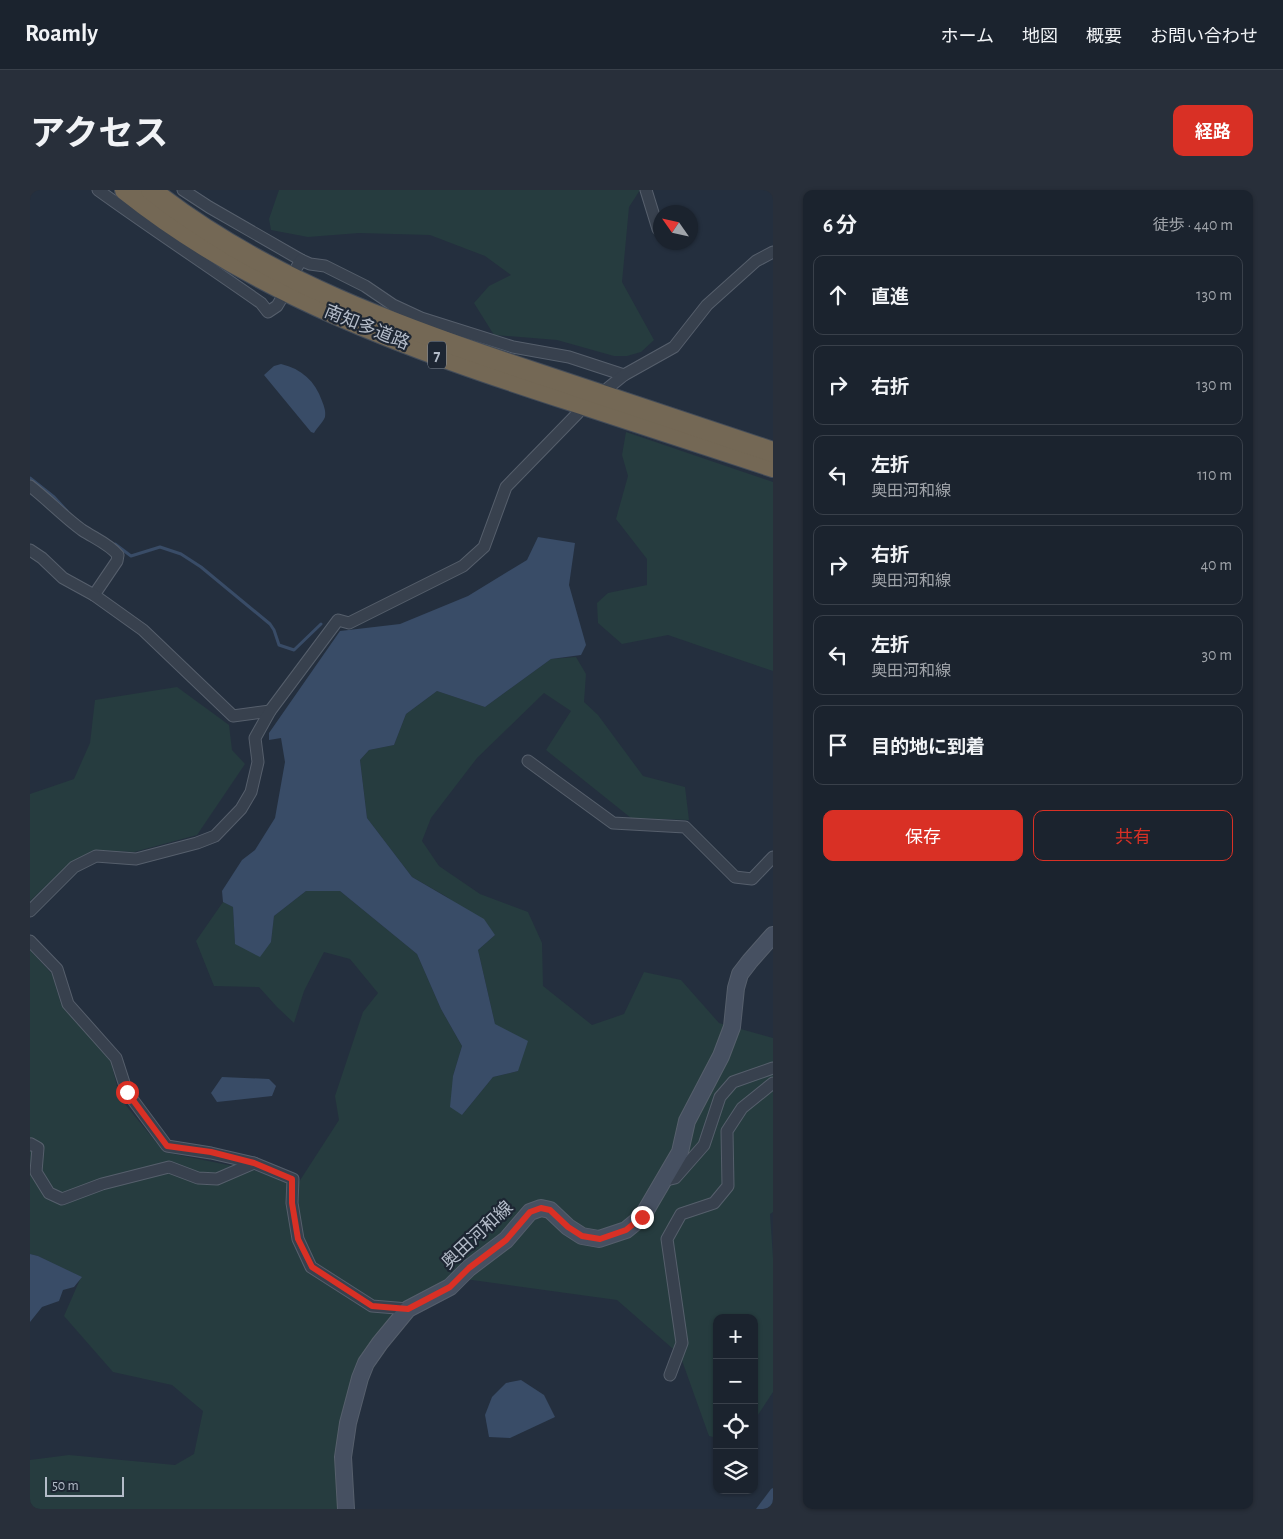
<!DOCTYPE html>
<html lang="ja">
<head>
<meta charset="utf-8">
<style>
  body { margin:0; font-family:"Alegreya Sans","Noto Sans JP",sans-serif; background:#282f3a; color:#f1f3f6 }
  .controls { position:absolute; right:15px; bottom:15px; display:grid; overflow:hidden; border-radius:10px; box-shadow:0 1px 4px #0004 }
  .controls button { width:45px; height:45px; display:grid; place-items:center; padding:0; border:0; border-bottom:1px solid #39404a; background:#1b232e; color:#f1f3f6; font:25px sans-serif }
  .compass { position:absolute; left:623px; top:15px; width:45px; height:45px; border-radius:50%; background:#1b232e; box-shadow:0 1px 4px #0004; rotate:304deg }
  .scale { position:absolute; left:15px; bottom:12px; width:79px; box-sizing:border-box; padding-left:5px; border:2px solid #b4bcc9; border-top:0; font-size:14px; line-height:18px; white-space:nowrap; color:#b4bcc9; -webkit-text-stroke:4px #1d2633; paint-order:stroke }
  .stop { position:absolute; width:15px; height:15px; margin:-11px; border:4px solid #d93025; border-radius:50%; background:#fff }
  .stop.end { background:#d93025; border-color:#fff; box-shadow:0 1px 5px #0008 }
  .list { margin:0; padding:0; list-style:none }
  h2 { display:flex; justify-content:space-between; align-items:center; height:65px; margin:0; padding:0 20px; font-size:21px }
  h2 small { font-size:16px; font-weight:400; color:#a0a4aa }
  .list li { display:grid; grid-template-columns:32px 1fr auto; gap:15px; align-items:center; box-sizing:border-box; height:80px; margin:0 10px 10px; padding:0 10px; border:1px solid #39404a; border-radius:10px }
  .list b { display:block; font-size:19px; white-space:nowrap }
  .list p { margin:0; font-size:16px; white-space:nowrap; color:#a0a4aa }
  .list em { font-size:16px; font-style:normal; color:#a0a4aa }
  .actions { display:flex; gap:10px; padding:15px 20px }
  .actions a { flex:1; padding:11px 0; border:1px solid #d93025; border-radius:10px; text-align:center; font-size:18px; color:#d93025 }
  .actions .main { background:#d93025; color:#fff }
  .icon { flex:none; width:28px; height:28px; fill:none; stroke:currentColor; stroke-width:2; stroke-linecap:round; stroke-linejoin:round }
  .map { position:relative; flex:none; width:743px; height:1319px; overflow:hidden; border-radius:10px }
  header { display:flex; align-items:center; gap:30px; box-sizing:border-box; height:70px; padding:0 25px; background:#1b232e; border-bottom:1px solid #39404a }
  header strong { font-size:24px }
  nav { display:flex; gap:28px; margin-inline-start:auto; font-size:18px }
  .intro { display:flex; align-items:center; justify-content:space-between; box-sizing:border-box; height:120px; padding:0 30px }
  h1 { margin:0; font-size:35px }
  .button { padding:12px 22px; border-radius:10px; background:#d93025; color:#fff; font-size:18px; font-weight:700 }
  main { display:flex; gap:30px; padding:0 30px }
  aside { flex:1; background:#1b232e; border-radius:10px; box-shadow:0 1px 4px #0004 }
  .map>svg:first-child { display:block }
  .green { fill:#263c3f }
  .water { fill:#394c67 }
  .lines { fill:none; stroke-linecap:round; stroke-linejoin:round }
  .stream { stroke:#394c67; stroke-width:3 }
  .minor-casing { stroke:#565f6c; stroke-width:13 }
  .secondary-casing { stroke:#565f6c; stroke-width:18 }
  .motorway-casing { stroke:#434c59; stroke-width:22 }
  .minor { stroke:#38414e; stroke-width:11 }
  .secondary { stroke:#465061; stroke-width:16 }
  .motorway { stroke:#746855; stroke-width:20 }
  .route { stroke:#d93025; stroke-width:6 }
  .labels { text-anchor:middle; stroke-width:4.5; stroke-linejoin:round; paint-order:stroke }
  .shield { fill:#1d2633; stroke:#878f9c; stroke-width:1 }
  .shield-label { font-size:16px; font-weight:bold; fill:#b4bcc9 }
  .street-label { font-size:18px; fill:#b4bcc9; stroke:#1d2633 }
</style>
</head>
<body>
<header>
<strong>Roamly</strong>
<nav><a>ホーム</a><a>地図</a><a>概要</a><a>お問い合わせ</a></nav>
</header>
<div class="intro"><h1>アクセス</h1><a class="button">経路</a></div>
<main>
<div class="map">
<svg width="743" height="1319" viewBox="0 0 743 1319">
  <rect width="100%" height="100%" fill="#242f3e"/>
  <g class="green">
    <path d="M249,0H610L599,17L592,92L624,150L611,162L597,166H584L527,150L464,145L444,113L459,96L481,85L455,66L400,45L329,43L278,47L241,40L239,29Z"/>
    <path d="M596,242L743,292V481L638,445L592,454L568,433L567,413L578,403L617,395V369L586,329L598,286L592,265Z"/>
    <path d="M546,467L556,484L554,512L568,525L613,586L655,597L659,630L601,628L516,560L541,521L514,503L447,568L401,628L392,651L409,676L450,704L498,722L512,753L513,796L562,835L594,824L614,782L651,790L689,833L743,848V1022L740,1024L743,1068V1202L724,1231V1128H687V1248L679,1246L650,1165L587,1110L435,1089L378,1111L330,1170L310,1319H0V1270L39,1265L145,1275L164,1264L173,1221L142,1195L83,1182L34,1126L51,1087L8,1066L0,1064V760L22,784L31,814L80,868L90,908L134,962L223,980L267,995L309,930L305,906L333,822L348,803L320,769L294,762L274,801L264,833L247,817L229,797L184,796L166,751L193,712L203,717L205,754L241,752L244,726L276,701H310L387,764L411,819L432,856L423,886L432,925L463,887L488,881L465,834L448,760L465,745L417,707L382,687L337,628L330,570L339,560L364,555L376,524L407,501L455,517L521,469Z"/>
    <path d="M147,497L199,535L202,560L215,574L167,645L104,662L64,660L39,674L0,711V604L44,589L60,553L65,510Z"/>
  </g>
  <g class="water">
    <path d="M251,174C272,179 285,191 292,211C294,216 296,221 295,227C293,232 287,238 284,243L281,242L234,185L244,176Z"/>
    <path d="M508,347L545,353L539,395L556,455L551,465L521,469L455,517L407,501L376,524L364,555L339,560L330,570L337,628L382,687L454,729L465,745L448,760L465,834L498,851L488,881L463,887L432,925L420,917L423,886L432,856L411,819L387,764L310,701H276L244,726L241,752L230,767L205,754L203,717L193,712L192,701L212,670L225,660L245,628L255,572L251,548L239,550V543L310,441L370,434L438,406L497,370Z"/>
    <path d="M192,887L239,889L246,896L242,906L187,912L181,903Z"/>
    <path d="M0,1064L8,1066L52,1087L44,1097L33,1100L29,1111L12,1117L0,1132Z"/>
    <path d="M491,1190L514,1205L525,1227L480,1248L459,1247L455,1225L462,1207L476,1193Z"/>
    <path d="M743,1298V1319H726L741,1299Z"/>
  </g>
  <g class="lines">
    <g class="stream">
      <path d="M0,288L24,307L37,321"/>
      <path d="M85,354L101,366L130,357L151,364L171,377L240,434L244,440L249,455L264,460L291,434"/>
    </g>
    <g class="minor-casing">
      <g id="minor">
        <path d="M68,0C122,39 177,75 231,113L238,122L247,116L250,111"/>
        <path d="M153,0L179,17L271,70"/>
        <path d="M616,0L628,39"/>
        <path d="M267,77L271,70L280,74L295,76L335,96L363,115L391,128L483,157L539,167L594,185"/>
        <path d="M578,198L594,185L644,157L677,115L726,71L743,62"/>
        <path d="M0,296C18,310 34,327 52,340C64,348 79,354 88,365L87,371L64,405"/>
        <path d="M0,360L12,368L33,388L64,405L113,440L203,526L240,521"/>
        <path d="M498,571L583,633L655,637L705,687L722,689L743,667"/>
        <path d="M0,721L44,677L66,666L106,669L167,653L185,646L211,619L221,602L228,572L225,548L240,521L308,430L319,433L433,376L454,357L476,297L548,223"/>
        <path d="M0,751L27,779L38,814L86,868L97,902L137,956L181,963L224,973L263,989L262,1013L268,1049L281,1077L342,1116L378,1119"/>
        <path d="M0,955L1,954L8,958L6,982L19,1003L32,1009L72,994L139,977L168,988L187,989L224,973"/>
        <path d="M632,991L645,988L674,955L690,907L703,892L743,878"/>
        <path d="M640,1185L652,1153L637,1049L651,1024L684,1013L698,996L697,941L712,918L743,893"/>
      </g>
    </g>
    <g class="secondary-casing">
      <path id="secondary" d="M316,1319L313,1267L318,1233L330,1188L336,1173L350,1153L378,1119L420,1097L439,1078L476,1050L500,1022L511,1018L520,1020L538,1037L552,1046L569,1049L596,1040L612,1027L650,962L657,931L691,866L702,837L706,798L710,784L720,771L743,745"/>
    </g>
    <g class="motorway-casing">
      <g id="motorway">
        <path d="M95,0C225,104 382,159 539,210C607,232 675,254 743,277"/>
        <path d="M121,0C235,90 373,139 509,184C587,210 665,236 743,262"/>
      </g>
    </g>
    <use href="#minor" class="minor"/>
    <use href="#secondary" class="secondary"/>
    <use href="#motorway" class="motorway"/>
  </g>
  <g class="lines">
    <path class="route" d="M97,902L137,956L181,962L224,973L262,989V1013L268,1049L282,1077L342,1116L378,1119L420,1097L439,1078L476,1050L500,1022L511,1018L520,1020L538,1037L552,1046L570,1049L596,1040L612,1027"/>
  </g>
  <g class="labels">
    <rect class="shield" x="398" y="151.5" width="18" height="27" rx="4"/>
    <g class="shield-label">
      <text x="407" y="171">7</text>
    </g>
    <g class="street-label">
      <text transform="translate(337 137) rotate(22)" y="6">南知多道路</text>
      <text transform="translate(447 1045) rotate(-43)" y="6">奥田河和線</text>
    </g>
  </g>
</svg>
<div class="controls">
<button>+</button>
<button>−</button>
<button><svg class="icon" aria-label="locate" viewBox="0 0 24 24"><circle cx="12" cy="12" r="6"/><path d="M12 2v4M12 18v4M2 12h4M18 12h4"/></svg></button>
<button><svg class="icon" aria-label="layers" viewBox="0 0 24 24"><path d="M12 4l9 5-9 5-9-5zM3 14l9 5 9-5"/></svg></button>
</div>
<svg class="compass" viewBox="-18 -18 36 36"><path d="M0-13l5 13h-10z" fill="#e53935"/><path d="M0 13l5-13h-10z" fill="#a0a4aa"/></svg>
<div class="scale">50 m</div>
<div class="stop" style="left:97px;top:902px"></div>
<div class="stop end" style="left:612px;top:1027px"></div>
</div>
<aside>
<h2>6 分<small>徒歩 · 440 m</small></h2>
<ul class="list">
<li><svg class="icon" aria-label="ahead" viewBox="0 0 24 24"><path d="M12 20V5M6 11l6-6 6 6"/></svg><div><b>直進</b></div><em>130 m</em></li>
<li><svg class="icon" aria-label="right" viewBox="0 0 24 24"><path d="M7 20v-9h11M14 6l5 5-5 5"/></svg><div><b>右折</b></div><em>130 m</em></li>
<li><svg class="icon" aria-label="left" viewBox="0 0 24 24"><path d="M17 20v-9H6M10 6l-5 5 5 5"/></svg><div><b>左折</b><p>奥田河和線</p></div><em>110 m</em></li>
<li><svg class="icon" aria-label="right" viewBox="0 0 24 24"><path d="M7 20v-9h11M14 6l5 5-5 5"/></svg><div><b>右折</b><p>奥田河和線</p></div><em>40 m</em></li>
<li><svg class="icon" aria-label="left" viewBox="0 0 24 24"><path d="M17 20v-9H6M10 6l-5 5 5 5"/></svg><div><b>左折</b><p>奥田河和線</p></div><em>30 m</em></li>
<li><svg class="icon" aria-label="arrive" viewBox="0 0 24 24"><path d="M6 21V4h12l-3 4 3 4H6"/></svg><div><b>目的地に到着</b></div></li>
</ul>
<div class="actions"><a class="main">保存</a><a>共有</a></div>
</aside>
</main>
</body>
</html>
